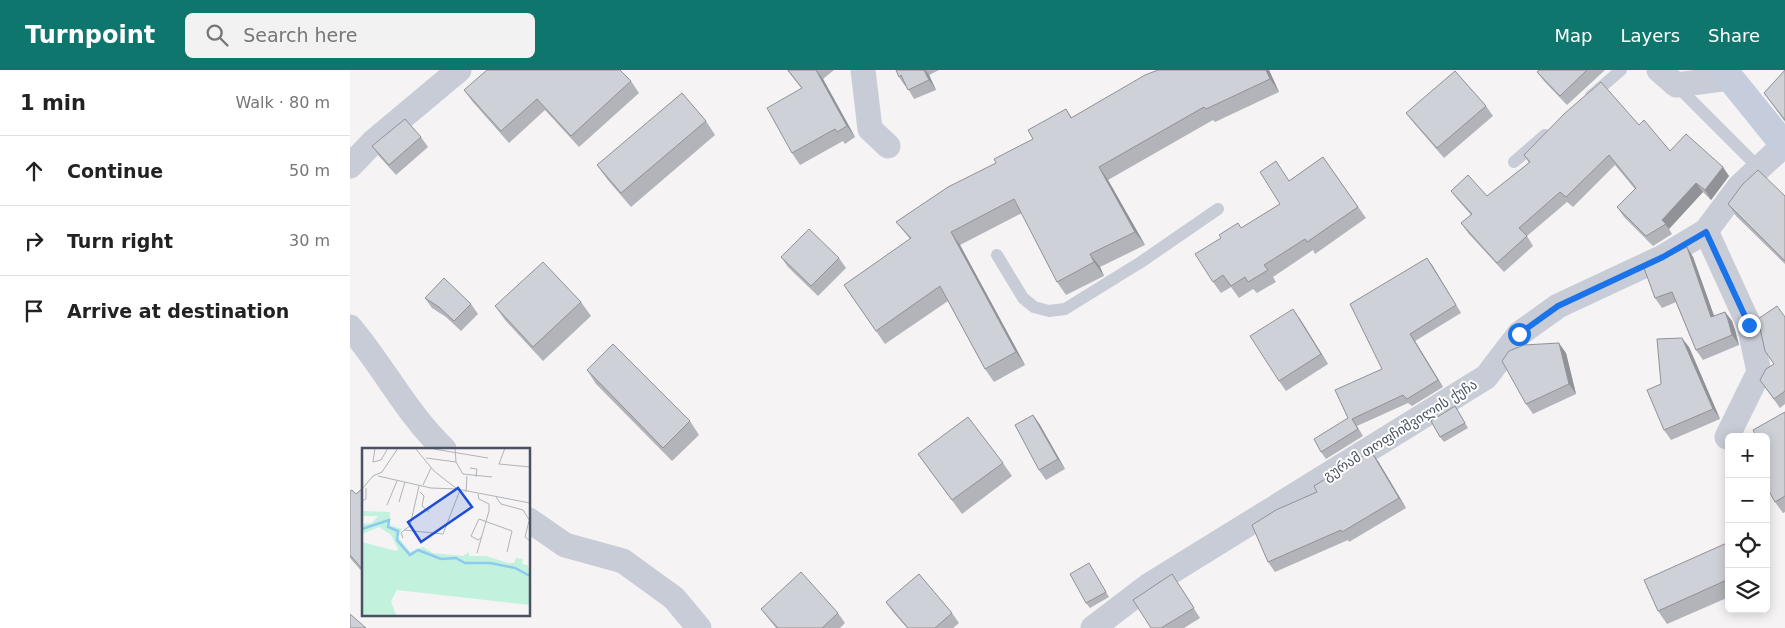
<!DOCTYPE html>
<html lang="en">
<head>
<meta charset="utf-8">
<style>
  body { margin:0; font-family:"DejaVu Sans","Noto Sans Georgian",sans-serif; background:#f2f2f2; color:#222 }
  .controls { position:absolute; right:15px; bottom:15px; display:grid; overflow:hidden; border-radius:8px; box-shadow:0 2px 12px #0003 }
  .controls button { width:45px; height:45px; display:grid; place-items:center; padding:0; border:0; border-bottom:1px solid #e0e0e0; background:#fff; color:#222; font:25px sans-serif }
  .stop { position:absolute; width:15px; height:15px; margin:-11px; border:4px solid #1a73e8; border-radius:50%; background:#fff }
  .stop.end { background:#1a73e8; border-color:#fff; box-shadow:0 1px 5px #0008 }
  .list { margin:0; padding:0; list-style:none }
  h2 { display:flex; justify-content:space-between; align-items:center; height:65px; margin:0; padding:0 20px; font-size:21px }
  h2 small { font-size:16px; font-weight:400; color:#767676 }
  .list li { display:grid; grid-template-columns:32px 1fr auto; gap:15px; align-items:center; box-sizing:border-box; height:70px; padding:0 20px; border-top:1px solid #e0e0e0 }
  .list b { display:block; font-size:19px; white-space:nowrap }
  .list em { font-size:16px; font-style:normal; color:#767676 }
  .icon { flex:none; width:28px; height:28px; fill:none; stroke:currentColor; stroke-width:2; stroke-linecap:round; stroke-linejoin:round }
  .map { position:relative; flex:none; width:1435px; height:558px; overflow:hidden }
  header { display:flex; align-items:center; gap:30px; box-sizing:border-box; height:70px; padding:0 25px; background:#0f766e; color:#fff }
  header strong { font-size:24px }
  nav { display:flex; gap:28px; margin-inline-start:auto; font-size:18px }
  .search { width:350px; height:45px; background:#f2f2f2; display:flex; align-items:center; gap:12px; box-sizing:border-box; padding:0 18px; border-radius:8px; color:#767676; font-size:19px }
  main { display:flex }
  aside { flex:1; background:#fff }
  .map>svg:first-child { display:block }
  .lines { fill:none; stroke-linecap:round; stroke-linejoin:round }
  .lane { stroke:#c7ccd7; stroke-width:12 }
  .street { stroke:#c7ccd7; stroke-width:25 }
  .secondary { stroke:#c5ccdc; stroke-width:28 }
  .wall { fill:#b2b4ba }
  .shaded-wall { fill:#919297 }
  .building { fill:#cfd1d8; stroke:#919297 }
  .route { stroke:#1a73e8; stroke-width:6 }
  .labels { text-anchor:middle; stroke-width:4; stroke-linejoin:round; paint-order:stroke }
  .street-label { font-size:14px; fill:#495262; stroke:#fff }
  .inset-river { fill:none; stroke:#8dcaf1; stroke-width:2.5 }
  .inset-road { fill:none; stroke:#b0b3b9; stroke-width:1 }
  .view { fill:#1d4ed8; fill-opacity:0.15; stroke:#1d4ed8; stroke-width:2.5 }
  .inset-edge { fill:none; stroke:#495262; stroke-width:2.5 }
</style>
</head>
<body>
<header>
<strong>Turnpoint</strong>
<div class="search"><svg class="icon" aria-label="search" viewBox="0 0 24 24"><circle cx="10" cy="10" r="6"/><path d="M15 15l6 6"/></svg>Search here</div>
<nav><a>Map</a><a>Layers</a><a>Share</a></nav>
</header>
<main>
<aside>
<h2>1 min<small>Walk · 80 m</small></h2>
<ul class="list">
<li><svg class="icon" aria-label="ahead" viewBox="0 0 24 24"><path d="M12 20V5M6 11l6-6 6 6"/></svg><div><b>Continue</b></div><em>50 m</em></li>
<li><svg class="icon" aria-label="right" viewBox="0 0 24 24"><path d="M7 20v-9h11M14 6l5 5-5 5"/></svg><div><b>Turn right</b></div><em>30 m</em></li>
<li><svg class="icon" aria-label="arrive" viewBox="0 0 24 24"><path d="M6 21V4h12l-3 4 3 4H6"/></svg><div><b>Arrive at destination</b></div></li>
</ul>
</aside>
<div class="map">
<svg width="1435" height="558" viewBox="0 0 1435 558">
  <rect width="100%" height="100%" fill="#f5f3f3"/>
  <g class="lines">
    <g class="lane">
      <path d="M1326,15L1409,98"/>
      <path d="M1241,26L1271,0"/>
      <path d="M1164,92L1195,65"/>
      <path d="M647,185L673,228L684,237L699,241L715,239L791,192L868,139"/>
    </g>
    <g class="street">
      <path d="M513,0L520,59L538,76"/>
      <path d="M1309,0L1326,15L1380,8"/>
      <path d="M0,96L24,71L109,0"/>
      <path d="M1356,161L1399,255L1409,302L1377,367"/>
      <path d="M0,257C33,296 57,344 94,379"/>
      <path d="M179,450L215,475L273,491L324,528L349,558"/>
      <path d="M743,558L798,516L1136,307L1169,264L1208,236L1313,187L1356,161L1389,117L1434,75"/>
    </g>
    <path class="secondary" d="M1375,0L1380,8L1435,76"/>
  </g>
  <g class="wall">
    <path d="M437,0H484L473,9L505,67L495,74L493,71L450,95L442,83L452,19Z"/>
    <path d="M546,0H589L579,5L586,20L564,29L556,15L555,16L549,7Z"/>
    <path d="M808,0H919L929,22L865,52L863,50L758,110L795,175L750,197L754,206L716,225L707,212L672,143L610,175L675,295L644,312L635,299L598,231L535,274L494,215L560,169L546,152L646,93L683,69L716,39L722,48Z"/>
    <path d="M1189,0H1255L1217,35L1194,11L1187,2Z"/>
    <path d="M1435,0V52L1414,23Z"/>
    <path d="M281,11L289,23L229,77L195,40L159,73L122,31L114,20Z"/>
    <path d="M1136,36L1143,46L1094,88L1063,52L1056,43Z"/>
    <path d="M356,51L365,65L281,137L257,109L247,95Z"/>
    <path d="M1289,55L1320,81L1379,106L1361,130L1353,122L1319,159L1322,164L1303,176L1274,147L1267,137L1285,119L1265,95L1223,137L1217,132L1177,166L1183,176L1154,202L1118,163L1111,153L1121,145L1108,130L1101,121L1137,126L1179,93L1174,85Z"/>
    <path d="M71,67L78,77L46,105L29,86L22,76Z"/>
    <path d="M973,87L1016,148L965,184L963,180L923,207L926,212L907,223L903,219L889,228L881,217L871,223L863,212L871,168L892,158L930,134L939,111Z"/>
    <path d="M1435,126V194L1386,146L1378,134Z"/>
    <path d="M1337,177L1343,187L1364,246L1375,242L1382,251L1385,260L1389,275L1353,290L1346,280L1326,232L1312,238L1305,228Z"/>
    <path d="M431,187L489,188L496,198L468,226L438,197Z"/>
    <path d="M1082,195L1111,243L1065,271L1093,317L1062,336L1058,333L1007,356L1013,366L976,389L971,382L998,348L1032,299Z"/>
    <path d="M75,228L121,234L128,244L111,261L96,247L82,238Z"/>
    <path d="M231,232L241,246L193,291L155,250L145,236Z"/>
    <path d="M1435,247V334L1430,338L1410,310L1424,294Z"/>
    <path d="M950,249L978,294L936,321L929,311Z"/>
    <path d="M1339,277L1370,349L1321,370L1314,360L1311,314Z"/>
    <path d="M1216,283L1226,324L1183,344L1176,334Z"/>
    <path d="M237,300L340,351L349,365L322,391L246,314Z"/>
    <path d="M1108,341L1118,358L1094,372L1090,367Z"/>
    <path d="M1435,342V442L1433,443L1425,432Z"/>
    <path d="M683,345L690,355L715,399L696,410L689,400Z"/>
    <path d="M568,384L653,393L662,406L612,444Z"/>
    <path d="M1028,391L1056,438L999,472L998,470L925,502L918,492L967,422Z"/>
    <path d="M14,417V504L0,488V421L6,424Z"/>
    <path d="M1379,472V527L1317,554L1308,541Z"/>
    <path d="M739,493L759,527L740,538L736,533Z"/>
    <path d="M822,504L850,548L834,558H801Z"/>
    <path d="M536,532L602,543L609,553L603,558H557L543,542Z"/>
    <path d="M411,539L488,543L495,553L490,558H426L418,548Z"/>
  </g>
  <g class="shaded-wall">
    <path d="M466,0L473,9L505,67L497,56Z"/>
    <path d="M574,0H575L579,5L586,20L579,10Z"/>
    <path d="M916,0H919L929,22L920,9Z"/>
    <path d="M749,97L758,110L795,175L785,162Z"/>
    <path d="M1373,97L1379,106L1361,130L1355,120Z"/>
    <path d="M1346,113L1353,122L1319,159L1312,150Z"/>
    <path d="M601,162L610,175L675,295L666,282Z"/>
    <path d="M1337,177L1343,187L1368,257L1361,247Z"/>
    <path d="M740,184L750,197L754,206L744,192Z"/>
    <path d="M1077,188L1082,195L1111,243L1106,235Z"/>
    <path d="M943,239L950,249L978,294L971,284Z"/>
    <path d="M1375,242L1382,251L1385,260L1389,275L1382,265Z"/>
    <path d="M1060,264L1065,271L1093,317L1088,310Z"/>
    <path d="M1332,268L1339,277L1370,349L1363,339Z"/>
    <path d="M1209,273L1216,283L1226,324L1219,314Z"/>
    <path d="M683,345L690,355L715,399L708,389Z"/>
    <path d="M1021,381L1028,391L1056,438L1049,428Z"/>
  </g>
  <g class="building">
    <path d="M137,0H270L281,11L221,66L187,29L151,61L114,20Z"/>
    <path d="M438,0H466L497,56L487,62L485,59L442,83L417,38L452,18Z"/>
    <path d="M546,0H574L579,10L558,20L551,5L549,7Z"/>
    <path d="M808,0H916L920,9L856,39L854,37L749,97L785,162L740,184L744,192L707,212L664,129L601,162L666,282L635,299L590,216L526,261L494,215L561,168L546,152L598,117L646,93L644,89L683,69L678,60L716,39L721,48L795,5Z"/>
    <path d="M1189,0H1237L1210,26L1187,2Z"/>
    <path d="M1435,0V50L1414,23Z"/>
    <path d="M1105,1L1136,36L1087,78L1056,43Z"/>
    <path d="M1251,12L1289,55L1294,50L1320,81L1336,64L1373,97L1355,120L1346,113L1312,150L1316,154L1296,166L1267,137L1286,118L1259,85L1216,127L1210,122L1169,158L1177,166L1147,193L1111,153L1122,144L1101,121L1118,105L1137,126L1180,92L1174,85L1215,43Z"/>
    <path d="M332,23L356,51L271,123L247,95Z"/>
    <path d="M55,49L71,67L39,95L22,76Z"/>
    <path d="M973,87L1008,137L957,172L955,169L914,195L918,200L898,212L895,207L881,216L873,205L863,212L845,184L871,168L869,165L888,153L891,158L930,134L910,102L926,91L939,111Z"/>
    <path d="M1408,100L1435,126V191L1378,134L1392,115Z"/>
    <path d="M459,159L489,188L461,216L431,187Z"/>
    <path d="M1337,177L1361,247L1375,242L1378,250L1382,265L1346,280L1322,222L1305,228L1294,198Z"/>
    <path d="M1077,188L1106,235L1060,264L1088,310L1057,329L1053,325L1002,349L1008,359L971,382L964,369L998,348L985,320L1032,299L1000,234Z"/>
    <path d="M193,192L231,232L183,277L145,236Z"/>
    <path d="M94,208L121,234L104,251L89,237L75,228Z"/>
    <path d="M1427,236L1435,247V321L1424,329L1410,310L1416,299L1424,294L1415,281L1408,249Z"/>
    <path d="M943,239L971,284L929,311L900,266Z"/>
    <path d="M1332,268L1363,339L1314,360L1297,320L1311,314L1307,269Z"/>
    <path d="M1209,273L1219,314L1176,334L1152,291L1159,281L1174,275Z"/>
    <path d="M263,274L340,351L313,378L237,300Z"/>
    <path d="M1105,336L1115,353L1090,367L1081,351Z"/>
    <path d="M1435,342V426L1425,432L1416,416V367H1407L1403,360Z"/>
    <path d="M683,345L708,389L689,400L665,355Z"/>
    <path d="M618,347L653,393L602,430L568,384Z"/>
    <path d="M1021,381L1049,428L992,462L991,460L918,492L902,455L926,440L967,422L964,416Z"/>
    <path d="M14,417V501L0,485V421L2,420L6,424Z"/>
    <path d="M1379,472V509L1308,541L1294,510Z"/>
    <path d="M739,493L756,522L736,533L720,504Z"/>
    <path d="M451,502L488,543L472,558H428L411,539Z"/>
    <path d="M569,504L602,543L585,558H558L536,532Z"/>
    <path d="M822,504L844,538L811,558H801L783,530Z"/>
    <path d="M0,544L16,558H0Z"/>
  </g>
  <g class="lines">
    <path class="route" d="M1169,264L1208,236L1313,187L1356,162L1399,255"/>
  </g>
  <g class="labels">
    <g class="street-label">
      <text transform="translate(1050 360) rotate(-32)" y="5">გურამ თოფჩიშვილის ქუჩა</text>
    </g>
  </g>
  <g transform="translate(12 378)">
    <rect width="168" height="168" fill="#f5f3f3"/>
    <path d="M0,63L28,64L27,77L40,81L36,89L48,104L61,99L71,105L101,108L107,104V108H124L146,115H152L154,110L161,111L160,116L166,117L167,124V157L35,142L29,153L34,167H0V94L34,103L36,101L29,87L17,79L0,86V76L10,75L16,68H1Z" fill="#c2f2dd"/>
    <path class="inset-river" d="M0,81L27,72L26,79L36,83L35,92L48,107L56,102L79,111L94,110L103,115H128L153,120L168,128"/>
    <path class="inset-road" d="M13,0L11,14L19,12L26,0M53,0L72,23L95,41L168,55M93,0L94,14L101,26L130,29M143,0L137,16L168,19M72,1L126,10M64,10L94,14M108,20L115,21L114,29M16,28L69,40L95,41M61,37L69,20M0,41L11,28L20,24L36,0M58,44L62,48L60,58L67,64M104,44L105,28M134,49L139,56L161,62L168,73M0,53L4,51V40M37,54L43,34M25,57L35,33M167,73L163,89L168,93M42,82L48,78L57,38M120,89L116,92L109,88L117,71L150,83L145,104M41,90L39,85L42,82L81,86L98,42M115,105L127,63V56L117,51L116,46"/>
    <path class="view" d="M96,40L110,59L59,94L46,74Z"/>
    <rect width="168" height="168" class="inset-edge"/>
  </g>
</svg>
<div class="controls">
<button>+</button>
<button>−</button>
<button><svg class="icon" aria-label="locate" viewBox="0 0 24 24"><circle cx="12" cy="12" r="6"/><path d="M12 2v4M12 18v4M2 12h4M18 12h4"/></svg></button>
<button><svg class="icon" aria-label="layers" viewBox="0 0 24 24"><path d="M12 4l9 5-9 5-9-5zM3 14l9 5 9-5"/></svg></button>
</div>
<div class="stop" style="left:1169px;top:264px"></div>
<div class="stop end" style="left:1399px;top:255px"></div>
</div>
</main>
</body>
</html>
